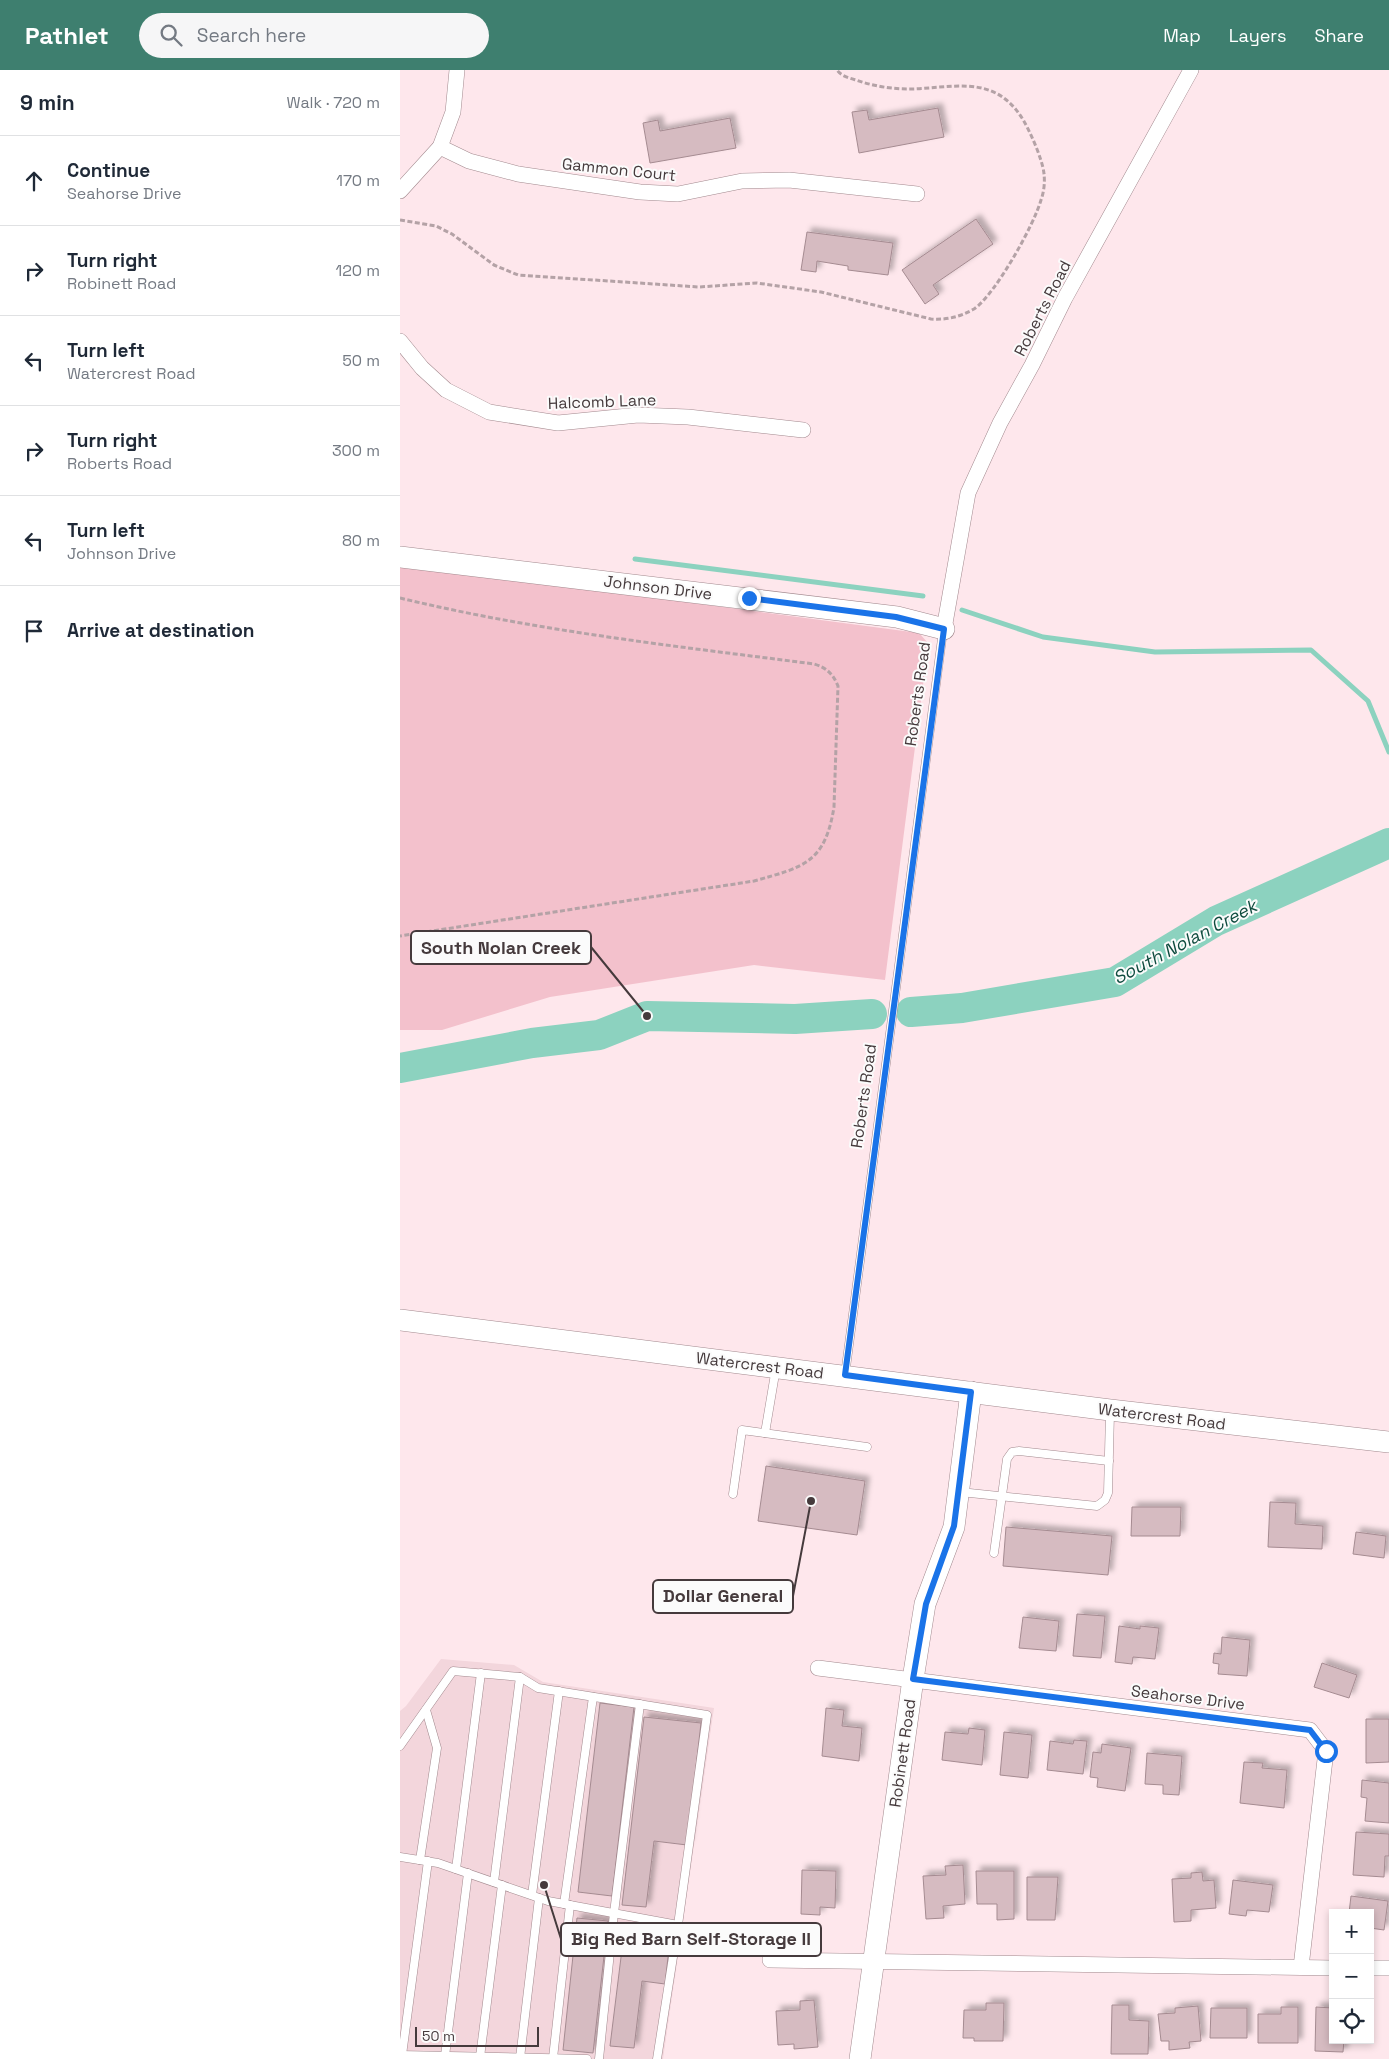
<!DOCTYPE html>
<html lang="en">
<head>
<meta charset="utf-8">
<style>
  body { margin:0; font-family:"Space Grotesk",sans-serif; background:#f6f6f7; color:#1f2937 }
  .controls { position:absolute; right:15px; bottom:15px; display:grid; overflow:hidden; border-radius:0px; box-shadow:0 2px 8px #0003 }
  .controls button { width:45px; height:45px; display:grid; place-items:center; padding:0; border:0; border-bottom:1px solid #e0e1e3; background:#fff; color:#1f2937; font:25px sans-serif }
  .scale { position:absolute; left:15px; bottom:12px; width:124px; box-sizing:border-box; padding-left:5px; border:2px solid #453a3c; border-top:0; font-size:14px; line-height:18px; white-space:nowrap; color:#453a3c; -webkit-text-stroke:4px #fbfbfb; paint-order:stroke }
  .stop { position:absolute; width:15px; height:15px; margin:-11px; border:4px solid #1a73e8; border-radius:50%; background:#fff }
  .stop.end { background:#1a73e8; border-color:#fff; box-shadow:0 1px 5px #0008 }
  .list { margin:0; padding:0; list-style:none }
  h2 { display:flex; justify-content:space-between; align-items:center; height:65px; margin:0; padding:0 20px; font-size:21px }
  h2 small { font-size:16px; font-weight:400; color:#747a83 }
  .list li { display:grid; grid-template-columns:32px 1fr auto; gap:15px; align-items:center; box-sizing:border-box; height:90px; padding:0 20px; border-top:1px solid #e0e1e3 }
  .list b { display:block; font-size:19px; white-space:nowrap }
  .list p { margin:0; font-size:16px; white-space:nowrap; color:#747a83 }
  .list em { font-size:16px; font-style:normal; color:#747a83 }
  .icon { flex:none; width:28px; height:28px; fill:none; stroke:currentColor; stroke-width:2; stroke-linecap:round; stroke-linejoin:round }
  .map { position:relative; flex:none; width:989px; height:1989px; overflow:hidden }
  header { display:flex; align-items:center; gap:30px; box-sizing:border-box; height:70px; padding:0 25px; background:#3e7f6f; color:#fff }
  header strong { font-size:24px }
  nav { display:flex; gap:28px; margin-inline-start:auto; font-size:18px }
  .search { width:350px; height:45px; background:#f6f6f7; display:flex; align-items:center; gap:12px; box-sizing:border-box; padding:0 18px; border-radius:28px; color:#747a83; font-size:19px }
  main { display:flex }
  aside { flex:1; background:#fff }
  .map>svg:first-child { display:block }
  .built { fill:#f3d6dc }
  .green { fill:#f3c1cc }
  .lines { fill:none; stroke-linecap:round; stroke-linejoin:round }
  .stream { stroke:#8cd2bf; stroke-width:5 }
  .river { stroke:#8cd2bf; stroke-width:30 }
  .building { fill:#d6bbc1; stroke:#a58b91; filter:url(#shadow) }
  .lane-casing { stroke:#a2898e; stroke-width:9 }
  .street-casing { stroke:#a2898e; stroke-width:16 }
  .secondary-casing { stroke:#a2898e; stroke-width:22 }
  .path { stroke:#b4a2a6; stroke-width:3; stroke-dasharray:5 2.5; stroke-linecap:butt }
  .lane { stroke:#fff; stroke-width:8 }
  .street { stroke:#fff; stroke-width:15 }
  .secondary { stroke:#fff; stroke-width:21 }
  .route { stroke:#1a73e8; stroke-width:6 }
  .labels { text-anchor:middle; stroke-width:4; stroke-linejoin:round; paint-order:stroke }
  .street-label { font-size:16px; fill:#453a3c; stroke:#fbfbfb }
  .water-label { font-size:18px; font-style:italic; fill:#0e4b3e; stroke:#fbfbfb }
  .leader { fill:none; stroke:#453a3c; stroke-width:2 }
  .callout-dot { fill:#453a3c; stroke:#fbfbfb; stroke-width:2 }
  .callout { fill:#fbfbfb; stroke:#453a3c; stroke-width:2 }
  .callout-label { font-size:18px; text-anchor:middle; font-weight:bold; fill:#453a3c }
</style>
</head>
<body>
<header>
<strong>Pathlet</strong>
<div class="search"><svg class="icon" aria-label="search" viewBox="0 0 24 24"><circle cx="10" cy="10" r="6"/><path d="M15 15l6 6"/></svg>Search here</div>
<nav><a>Map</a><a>Layers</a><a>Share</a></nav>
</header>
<main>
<aside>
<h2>9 min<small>Walk · 720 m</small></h2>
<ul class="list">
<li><svg class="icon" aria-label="ahead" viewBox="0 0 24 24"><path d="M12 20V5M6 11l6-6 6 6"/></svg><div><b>Continue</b><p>Seahorse Drive</p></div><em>170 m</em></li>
<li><svg class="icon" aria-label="right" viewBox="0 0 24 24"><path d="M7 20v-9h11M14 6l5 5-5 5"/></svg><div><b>Turn right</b><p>Robinett Road</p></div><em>120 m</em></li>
<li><svg class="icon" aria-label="left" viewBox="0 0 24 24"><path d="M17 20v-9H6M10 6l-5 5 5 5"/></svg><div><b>Turn left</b><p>Watercrest Road</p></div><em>50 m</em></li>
<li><svg class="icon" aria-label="right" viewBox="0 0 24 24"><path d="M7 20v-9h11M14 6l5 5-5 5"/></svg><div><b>Turn right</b><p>Roberts Road</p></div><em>300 m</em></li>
<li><svg class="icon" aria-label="left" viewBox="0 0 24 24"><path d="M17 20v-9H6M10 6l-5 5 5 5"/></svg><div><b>Turn left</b><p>Johnson Drive</p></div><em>80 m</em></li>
<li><svg class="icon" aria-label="arrive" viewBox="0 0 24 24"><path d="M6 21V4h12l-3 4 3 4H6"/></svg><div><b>Arrive at destination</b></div></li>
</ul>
</aside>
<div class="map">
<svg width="989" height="1989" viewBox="0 0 989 1989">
  <defs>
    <filter id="shadow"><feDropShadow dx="4.5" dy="-4.5" stdDeviation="2.5" flood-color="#0004"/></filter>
  </defs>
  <rect width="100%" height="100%" fill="#fee7ec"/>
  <path class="built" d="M41,1589L114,1595L143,1612L314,1638L263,1989H0V1641L6,1636Z"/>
  <path class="green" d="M0,494L519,563L528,573L527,584L485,910L354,895L150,927L42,960H0Z"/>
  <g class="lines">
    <g class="stream">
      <path d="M235,489L523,526"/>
      <path d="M562,540L643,567L755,582L911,580L968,631L989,682"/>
    </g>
    <g class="river">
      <path d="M511,942L562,938L715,912L816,851L989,773"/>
      <path d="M0,998L132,973L199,965L247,946L395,949L472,944"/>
    </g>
  </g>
  <g class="building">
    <path d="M538,38L544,67L459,83L452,42L467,40L469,50Z"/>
    <path d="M330,48L336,78L250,93L243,53L258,50L260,61Z"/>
    <path d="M576,149L593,174L533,215L539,224L525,234L502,200Z"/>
    <path d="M407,162L493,173L488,205L448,200V196L417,191L416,202L401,200Z"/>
    <path d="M366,1396L465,1411L457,1465L358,1451Z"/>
    <path d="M870,1432L896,1433L895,1454L923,1456L922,1479L868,1477Z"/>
    <path d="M732,1437H781L780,1466H731Z"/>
    <path d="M606,1457L712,1466L708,1505L603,1496Z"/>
    <path d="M956,1462L986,1466L984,1488L953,1484Z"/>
    <path d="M677,1544L705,1546L701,1588L673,1586Z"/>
    <path d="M623,1547L659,1551L656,1581L619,1578Z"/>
    <path d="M719,1556L740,1559V1556L759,1558L755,1589L733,1587L732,1594L715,1592Z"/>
    <path d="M822,1567L850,1570L847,1606L818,1604L819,1594L813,1593L814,1583L821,1584Z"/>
    <path d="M922,1593L957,1605L949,1628L914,1617Z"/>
    <path d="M200,1633L234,1637L212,1826L178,1822Z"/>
    <path d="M426,1638L444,1640L442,1656L462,1658L459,1691L422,1686Z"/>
    <path d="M244,1647L301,1653L287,1775L254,1771L246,1837L222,1835Z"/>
    <path d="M966,1649H989V1692L966,1693Z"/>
    <path d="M569,1658L585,1660L582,1695L542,1690L545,1662L568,1664Z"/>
    <path d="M604,1662L632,1665L628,1708L600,1705Z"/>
    <path d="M674,1670L687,1671L683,1704L647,1700L650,1671L673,1674Z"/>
    <path d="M702,1674L731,1678L725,1721L697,1717L698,1708L690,1707L693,1682L701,1683Z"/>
    <path d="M747,1683L782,1686L779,1725L763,1724V1715L745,1714Z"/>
    <path d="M844,1692L863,1693L862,1698L887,1700L884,1738L840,1733Z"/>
    <path d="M962,1710L989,1713V1753L965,1751L967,1728L961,1727Z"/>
    <path d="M956,1762L989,1764V1786H985L984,1807L953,1805Z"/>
    <path d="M563,1795L565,1834L543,1836L544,1848L526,1849L523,1806L546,1805L545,1796Z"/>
    <path d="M402,1800L436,1801L435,1838L420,1837V1845L401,1844Z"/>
    <path d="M576,1801H614V1849L597,1850V1834H577Z"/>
    <path d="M802,1802L803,1811L814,1810L816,1838L791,1840V1851L774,1852L772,1809L791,1808V1803Z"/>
    <path d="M627,1807H658L655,1850H627Z"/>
    <path d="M833,1810L873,1815L869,1842L847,1840L846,1846L829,1844Z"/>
    <path d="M951,1826L988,1831L984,1860L970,1858V1843H949Z"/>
    <path d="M177,1848L208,1851L193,1983L163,1980Z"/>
    <path d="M224,1863L270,1869L265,1914L242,1911L234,1978L210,1976Z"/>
    <path d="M414,1930L418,1977L394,1979V1974L378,1975L376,1941L400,1940V1931Z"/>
    <path d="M586,1933H604L603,1971H574V1968H563L564,1940H586Z"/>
    <path d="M712,1935H729V1950L749,1951L748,1984H711Z"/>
    <path d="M798,1936L801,1971L789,1972L790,1978L769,1980V1971H761L758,1944L775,1943V1938Z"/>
    <path d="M881,1937H898V1973H858V1944H881Z"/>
    <path d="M916,1937L933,1938V1970H944L943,1982L915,1981Z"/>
    <path d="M811,1938H847V1968H810Z"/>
  </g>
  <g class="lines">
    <g class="lane-casing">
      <g id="lane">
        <path d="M445,1305L543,561"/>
        <path d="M365,1363L376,1298"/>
        <path d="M560,1422L697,1436L705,1430L708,1423L710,1343"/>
        <path d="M333,1424L342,1360L467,1377"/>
        <path d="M594,1483L607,1389L612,1382L619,1381L709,1391"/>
        <path d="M0,1676L53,1601L120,1607L138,1618L307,1645L278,1855L257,1989"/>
        <path d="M0,1787L38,1793L148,1831L278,1855"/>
        <path d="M20,1790L37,1678L26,1640"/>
        <path d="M56,1799L81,1603"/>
        <path d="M94,1812L120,1607"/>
        <path d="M132,1825L159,1621"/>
        <path d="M164,1834L193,1627"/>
        <path d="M0,1985L187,1989"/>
        <path d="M2,1985L28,1791"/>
        <path d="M45,1986L68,1803"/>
        <path d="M80,1987L102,1815"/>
        <path d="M120,1988L139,1828"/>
        <path d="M153,1988L170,1835"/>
        <path d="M199,1989L214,1843L240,1634"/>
      </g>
    </g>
    <g class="street-casing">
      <g id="street">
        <path d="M40,77L69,91L118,104L240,122L278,124L342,111L389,110L517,124"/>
        <path d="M0,121L40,77L53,42L57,0"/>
        <path d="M0,271L22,298L46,320L89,342L158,353L238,345L288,347L403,360"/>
        <path d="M544,559L568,423L600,353L632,295L665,228L791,0"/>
        <path d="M418,1598L910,1660L926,1681L901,1897"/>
        <path d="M370,1890L933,1898"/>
        <path d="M970,1898H989"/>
      </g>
    </g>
    <g class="secondary-casing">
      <g id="secondary">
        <path d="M0,487L497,547L544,559"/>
        <path d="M0,1250L710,1340L989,1372"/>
        <path d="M460,1989L513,1609L525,1534L554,1457L571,1322"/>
      </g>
    </g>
    <g class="path">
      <path d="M0,150L36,156L52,164L94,195L118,205L299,217L357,213L421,222L531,249C547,250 560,247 574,239C595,225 634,155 641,130C644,122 645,112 644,104C643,90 628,56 620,45C591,3 549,19 508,19C491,19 473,16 456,10C449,8 441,6 437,0"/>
      <path d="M0,528C136,561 275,576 414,594C427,598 433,604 438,616L434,737C425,793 404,797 354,811L0,866"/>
    </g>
    <use href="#lane" class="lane"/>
    <use href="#street" class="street"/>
    <use href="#secondary" class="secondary"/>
  </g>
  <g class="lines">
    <path class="route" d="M349,528L496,547L544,559L445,1305L571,1322L554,1456L526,1534L513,1609L910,1660L926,1681"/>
  </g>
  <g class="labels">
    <g class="street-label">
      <text transform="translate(219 99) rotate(6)" y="6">Gammon Court</text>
      <text transform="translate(642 238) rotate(-63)" y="6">Roberts Road</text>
      <text transform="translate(202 331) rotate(-2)" y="6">Halcomb Lane</text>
      <text transform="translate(258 517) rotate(7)" y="6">Johnson Drive</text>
      <text transform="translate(517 624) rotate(-82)" y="6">Roberts Road</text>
      <text transform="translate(463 1026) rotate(-82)" y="6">Roberts Road</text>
      <text transform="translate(360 1295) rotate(7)" y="6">Watercrest Road</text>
      <text transform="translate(762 1346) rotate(7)" y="6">Watercrest Road</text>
      <text transform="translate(788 1627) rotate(7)" y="6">Seahorse Drive</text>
      <text transform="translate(502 1683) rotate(-82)" y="6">Robinett Road</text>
    </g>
    <g class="water-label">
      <text transform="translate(785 872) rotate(-28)" y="6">South Nolan Creek</text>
    </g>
  </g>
  <path class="leader" d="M247 946L191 877M411 1431L393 1526M144 1815L161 1869"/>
  <g class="callout-dot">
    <circle cx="247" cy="946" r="5"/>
    <circle cx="411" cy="1431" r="5"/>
    <circle cx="144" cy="1815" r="5"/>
  </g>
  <g class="callout">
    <rect x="11" y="861" width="180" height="33" rx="5"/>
    <rect x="253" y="1510" width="140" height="33" rx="5"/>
    <rect x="161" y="1853" width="260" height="33" rx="5"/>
  </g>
  <g class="callout-label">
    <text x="101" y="884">South Nolan Creek</text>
    <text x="323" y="1532">Dollar General</text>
    <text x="291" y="1875">Big Red Barn Self-Storage II</text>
  </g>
</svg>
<div class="controls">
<button>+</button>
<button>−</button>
<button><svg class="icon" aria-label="locate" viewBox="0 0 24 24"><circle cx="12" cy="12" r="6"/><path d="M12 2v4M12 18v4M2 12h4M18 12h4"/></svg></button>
</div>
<div class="scale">50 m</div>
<div class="stop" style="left:926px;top:1681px"></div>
<div class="stop end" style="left:349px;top:528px"></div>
</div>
</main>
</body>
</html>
